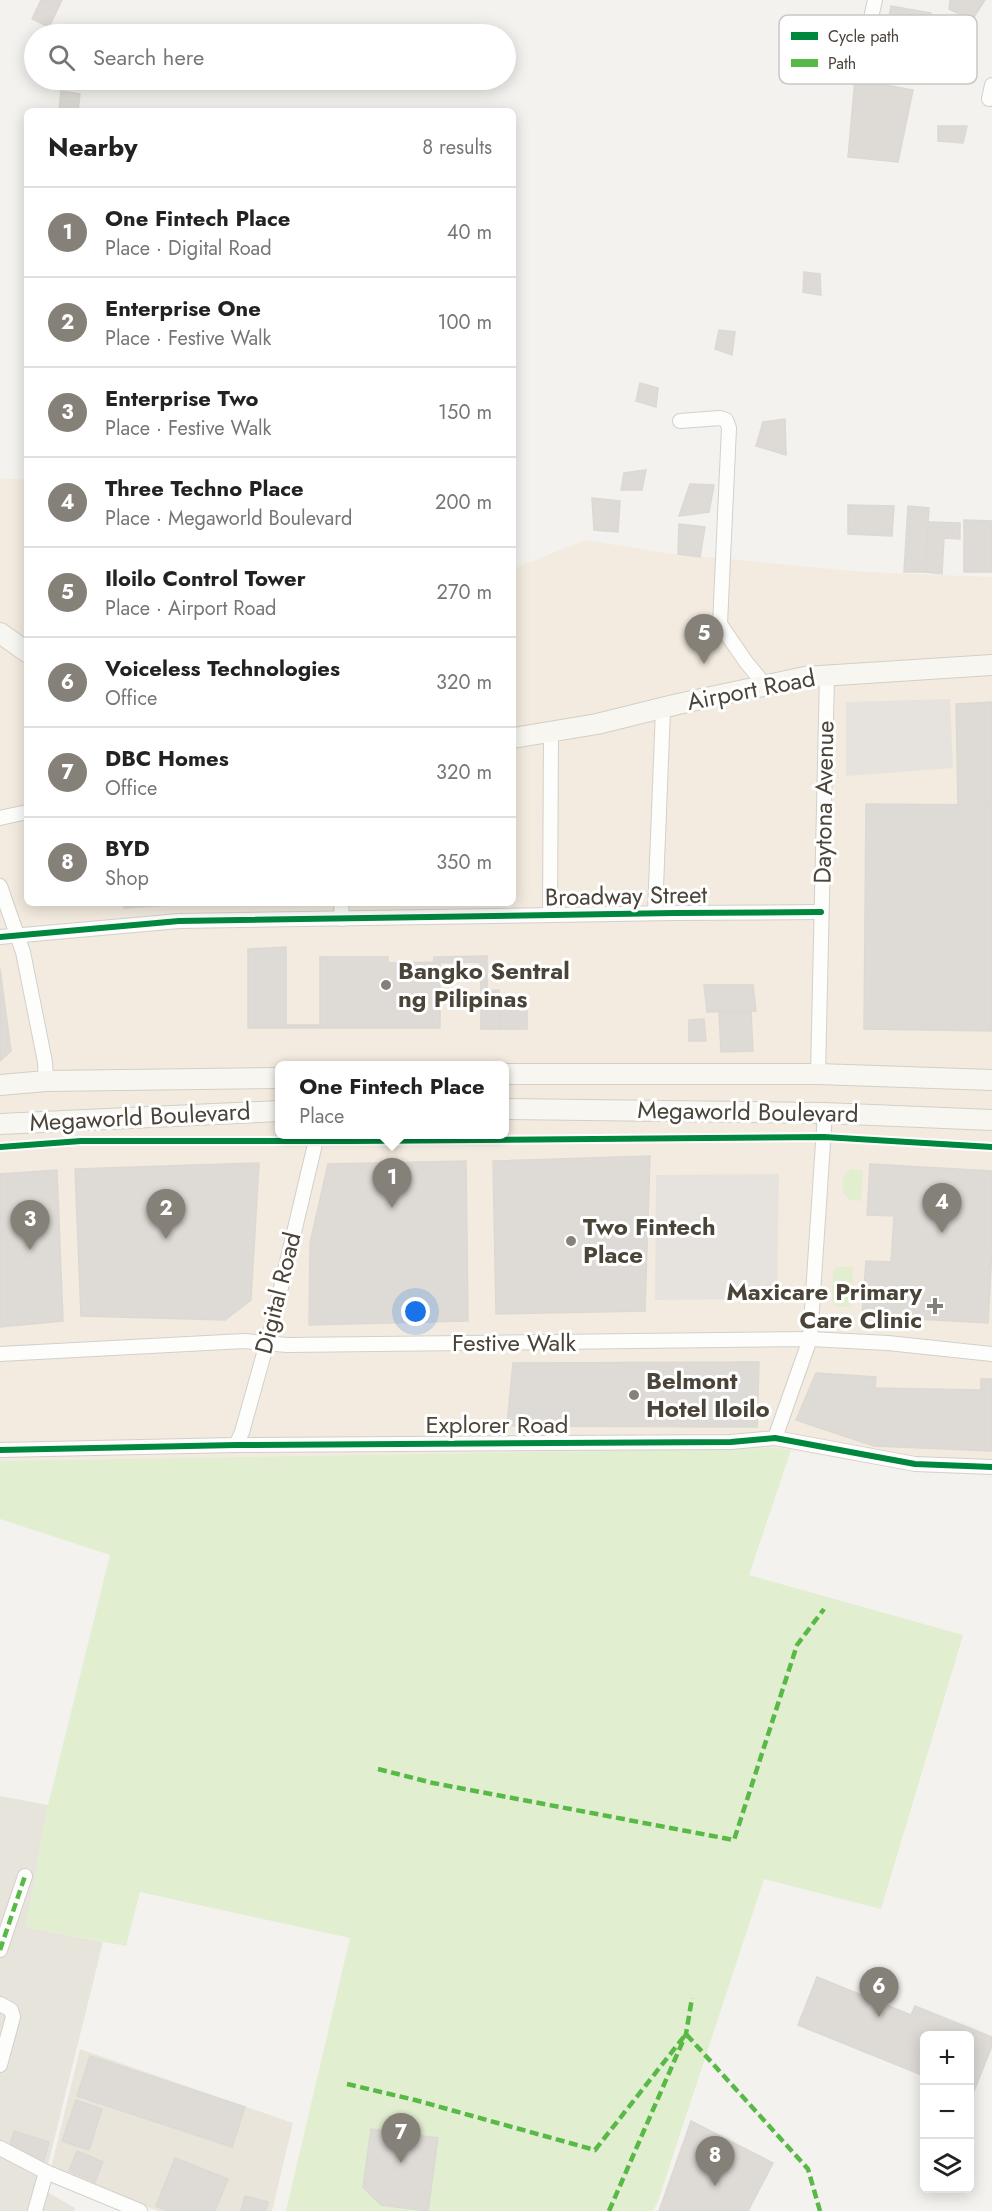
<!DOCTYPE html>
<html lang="en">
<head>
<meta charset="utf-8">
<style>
  body { margin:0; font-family:Jost,sans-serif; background:#f6f6f6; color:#222 }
  .controls { position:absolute; right:18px; bottom:18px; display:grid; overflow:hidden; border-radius:9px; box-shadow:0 3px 15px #0003 }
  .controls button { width:54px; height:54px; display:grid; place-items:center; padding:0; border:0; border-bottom:2px solid #e0e0e0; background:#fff; color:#222; font:30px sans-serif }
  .you { position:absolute; left:416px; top:1312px; width:21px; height:21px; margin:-15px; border:4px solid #fff; border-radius:50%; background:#1a73e8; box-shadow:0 0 0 9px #1a73e833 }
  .badge { display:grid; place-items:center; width:39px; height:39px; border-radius:50%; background:#868178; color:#fff; font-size:20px; font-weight:700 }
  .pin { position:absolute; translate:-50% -50px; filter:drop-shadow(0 2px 3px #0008) }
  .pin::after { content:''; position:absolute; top:32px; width:21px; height:18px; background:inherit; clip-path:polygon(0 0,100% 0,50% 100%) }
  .popup { position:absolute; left:275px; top:1061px; width:234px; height:78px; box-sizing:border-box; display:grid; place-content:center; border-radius:9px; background:#fff; filter:drop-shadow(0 2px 4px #0005); font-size:20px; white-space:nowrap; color:#767676 }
  .popup b { font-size:22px; color:#222 }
  .popup::after { content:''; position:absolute; left:50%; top:100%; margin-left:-12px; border:12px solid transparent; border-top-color:#fff }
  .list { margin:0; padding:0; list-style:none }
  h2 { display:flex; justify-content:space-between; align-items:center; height:78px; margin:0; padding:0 24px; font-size:26px }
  h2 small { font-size:20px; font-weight:400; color:#767676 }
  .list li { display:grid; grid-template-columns:39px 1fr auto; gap:18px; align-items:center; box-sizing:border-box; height:90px; padding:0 24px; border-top:2px solid #e0e0e0 }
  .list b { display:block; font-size:22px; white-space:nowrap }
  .list p { margin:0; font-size:20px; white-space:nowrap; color:#767676 }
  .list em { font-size:20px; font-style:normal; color:#767676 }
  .icon { flex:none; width:33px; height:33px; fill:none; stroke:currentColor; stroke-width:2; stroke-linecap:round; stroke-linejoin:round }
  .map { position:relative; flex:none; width:992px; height:2211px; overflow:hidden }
  .search { position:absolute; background:#fff; box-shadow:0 3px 15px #0003; left:24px; top:24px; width:492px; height:66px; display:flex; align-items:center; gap:15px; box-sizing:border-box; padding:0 21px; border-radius:33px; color:#767676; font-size:22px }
  .panel { position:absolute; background:#fff; box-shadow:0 3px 15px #0003; left:24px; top:108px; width:492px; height:798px; border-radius:9px }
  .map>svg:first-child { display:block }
  .residential { fill:#e7e4dc }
  .commercial { fill:#f3ebdf; fill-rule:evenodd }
  .education { fill:#eae5da }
  .green { fill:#e1eecf }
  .parking { fill:#e6e3df }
  .building { fill:#dedbd6; stroke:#dcd9d4; stroke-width:1.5 }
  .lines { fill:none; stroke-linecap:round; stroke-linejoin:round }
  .street-casing { stroke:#d2d0cb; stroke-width:16 }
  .secondary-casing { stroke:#d3cfc5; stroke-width:22 }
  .street { stroke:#fdfdfc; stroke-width:14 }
  .secondary { stroke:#f7f6f1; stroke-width:20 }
  .quiet { stroke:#58b947; stroke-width:4.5; stroke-dasharray:9 4.5; stroke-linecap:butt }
  .cycleway-casing { stroke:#fff; stroke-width:10 }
  .cycleway { stroke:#00873e; stroke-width:6 }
  .poi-dot { fill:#868178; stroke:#fff; stroke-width:2 }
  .labels { text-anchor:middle; stroke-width:6; stroke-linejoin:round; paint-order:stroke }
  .street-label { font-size:24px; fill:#4b4439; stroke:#fff }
  .poi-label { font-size:24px; font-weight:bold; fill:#4b4439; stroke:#fff; text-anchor:start }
  .key { fill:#fff; stroke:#c9c7c4; stroke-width:1.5 }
  .key-label { font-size:16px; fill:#4b4439 }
</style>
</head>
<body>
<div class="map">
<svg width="992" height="2211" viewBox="0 0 992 2211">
  <rect width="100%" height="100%" fill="#f4f2ee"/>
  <path class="residential" d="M0,1796L48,1805L26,1927L103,1942L42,2189L75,2208L74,2211H0Z"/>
  <path class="commercial" d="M0,478L27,480V903H513V569L585,540L665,553L865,572L992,577V1474L917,1472L778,1448L0,1461ZM280,1066H504V1134H280Z"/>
  <path class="education" d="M80,2049L293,2123L272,2211H158L51,2168Z"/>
  <g class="green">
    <path d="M851,1169L863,1170L861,1201L850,1200L843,1193V1177Z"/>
    <path d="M837,1267H853L851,1307H837L832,1301L833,1271Z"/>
    <path d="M778,1448L791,1450L749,1575L963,1635L881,1909L764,1879L658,2201L653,2211H286L350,1938L140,1892L126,1946L26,1927L48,1805L110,1555L0,1519V1461Z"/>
  </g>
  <g class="parking">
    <path d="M950,699L953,768L846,776V702Z"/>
    <path d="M779,1174L777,1299L655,1300L656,1175Z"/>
  </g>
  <g class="building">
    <path d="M41,0H62L49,27L32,19Z"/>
    <path d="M950,0H985L972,20L949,9Z"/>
    <path d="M891,6L931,13L926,41L885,37Z"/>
    <path d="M882,48H927L920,75L875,83Z"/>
    <path d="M958,57L977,60L973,74L959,70Z"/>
    <path d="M855,79L913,90L898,162L848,157Z"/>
    <path d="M61,91L80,94L78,111H59Z"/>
    <path d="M938,126H967L963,143L938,141Z"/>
    <path d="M804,272L820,274L821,295L803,292Z"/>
    <path d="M719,330L735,332L732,355L715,349Z"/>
    <path d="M640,383L658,388L656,407L636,401Z"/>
    <path d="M785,419L786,455L756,446L763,422Z"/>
    <path d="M646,470L642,490H621L624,473Z"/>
    <path d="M690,484L714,485L709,512L679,516Z"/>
    <path d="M592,498L620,501L618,532L594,530Z"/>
    <path d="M848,505L894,506L892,536L848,534Z"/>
    <path d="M908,506L929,508L925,572H904Z"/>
    <path d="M964,520L992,521V572H964Z"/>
    <path d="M928,522L960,523V539L944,538L942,574L925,572Z"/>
    <path d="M679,524L705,527L700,557L678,554Z"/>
    <path d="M992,702V805H958L956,704Z"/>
    <path d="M866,804L992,805V1031L864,1029Z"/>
    <path d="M124,903H169V905L124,908Z"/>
    <path d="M286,947V1025H321L320,1028H248V949Z"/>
    <path d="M487,956V990L481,991L480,962L433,963L434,957Z"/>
    <path d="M320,957H388V963L440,962V1028H320Z"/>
    <path d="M0,969L11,1051L0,1061Z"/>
    <path d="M704,985H753L756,1011L707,1012Z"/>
    <path d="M499,990L500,1029H481V991Z"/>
    <rect x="500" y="1003" width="27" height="26"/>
    <path d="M751,1012L753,1051L721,1052L719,1013Z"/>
    <path d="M704,1019L706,1041H689V1020Z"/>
    <path d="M650,1156L645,1311L496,1314L493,1161Z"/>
    <path d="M466,1161L468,1321L309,1325L310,1243L328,1164Z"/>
    <path d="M259,1163L251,1300L225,1320L81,1316L75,1169Z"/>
    <path d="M870,1164L992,1171V1249L988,1323L862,1316L866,1261L891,1262L894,1216L867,1215Z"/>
    <path d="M57,1170L63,1321L0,1327V1174Z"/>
    <path d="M759,1362L757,1427L507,1426L513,1363Z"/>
    <path d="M816,1373L876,1377L875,1388L981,1390V1379H992V1451L874,1446L796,1420Z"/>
    <path d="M817,1977L911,2015L915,2006L992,2037V2046L972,2096L970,2095V2036H924V2076L798,2025Z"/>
    <path d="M90,2056L245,2107L232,2147L77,2096Z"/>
    <path d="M76,2100L102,2109L89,2150L62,2141Z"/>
    <path d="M691,2121L773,2163L748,2211H659Z"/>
    <path d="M371,2129L438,2138L428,2211L381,2205L363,2187Z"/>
    <path d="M14,2131L49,2142L43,2164L7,2154Z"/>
    <path d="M77,2151L103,2162L95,2182L69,2171Z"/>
    <path d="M175,2158L228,2179L215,2211H168L156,2206Z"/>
    <path d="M245,2196L268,2202L266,2211H241Z"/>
  </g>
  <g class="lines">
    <g class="street-casing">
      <g id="street">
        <path d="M868,31L875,0"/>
        <path d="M989,99L992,85"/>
        <path d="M680,421L720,418L726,420L729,428L720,624L746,662L765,685"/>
        <path d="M0,818L27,812"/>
        <path d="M0,886L23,952L45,1062L46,1081"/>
        <path d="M341,903L342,919"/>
        <path d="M655,913L663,709"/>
        <path d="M550,915L551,733"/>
        <path d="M0,937L179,921L674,913L821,912"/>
        <path d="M818,1074L827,675"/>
        <path d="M0,1354L244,1341L287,1345L810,1339L888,1343L992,1354"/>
        <path d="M775,1438L810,1339L825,1113"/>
        <path d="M236,1445L242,1432L272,1325L316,1140"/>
        <path d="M0,1450L236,1445L731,1442L775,1438L915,1464L992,1467"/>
        <path d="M0,1950L25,1876"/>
        <path d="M0,2004L11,2010L13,2017L0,2065"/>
        <path d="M0,2148L46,2172L140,2211"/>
        <path d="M35,2211L46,2172"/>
      </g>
    </g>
    <g class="secondary-casing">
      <g id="secondary">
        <path d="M0,633L27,652"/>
        <path d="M513,738L597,724L678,704L805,677L992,665"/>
        <path d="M504,1074H818L992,1080"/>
        <path d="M0,1085L46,1081L280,1078"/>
        <path d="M504,1109L825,1113L992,1120"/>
        <path d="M0,1124L280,1111"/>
      </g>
    </g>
    <use href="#street" class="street"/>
    <use href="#secondary" class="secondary"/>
    <g class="quiet">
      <path d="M378,1769L433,1783L734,1840L797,1645L824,1609"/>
      <path d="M0,1950L25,1876"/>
      <path d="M347,2084L415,2100L595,2150L686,2034L808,2169L820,2211"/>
      <path d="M609,2211L686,2034L692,1998"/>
    </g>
    <g class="cycleway-casing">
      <g id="cycleway">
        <path d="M0,937L179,921L674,913L821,912"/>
        <path d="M0,1147L81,1141H353L824,1137L992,1147"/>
        <path d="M0,1450L236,1445L731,1442L775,1438L915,1464L992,1467"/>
      </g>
    </g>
    <use href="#cycleway" class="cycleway"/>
  </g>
  <g class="poi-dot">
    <circle cx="386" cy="985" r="6"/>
    <circle cx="571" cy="1241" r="6"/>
    <path d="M932 1297h6v6h6v6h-6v6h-6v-6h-6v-6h6z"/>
    <circle cx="634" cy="1395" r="6"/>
  </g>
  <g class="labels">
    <g class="street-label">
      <text transform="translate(751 690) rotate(-11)" y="8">Airport Road</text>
      <text transform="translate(824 802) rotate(-89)" y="8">Daytona Avenue</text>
      <text transform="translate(626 896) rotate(-1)" y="8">Broadway Street</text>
      <text transform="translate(748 1112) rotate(1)" y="8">Megaworld Boulevard</text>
      <text transform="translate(140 1117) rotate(-3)" y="8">Megaworld Boulevard</text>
      <text transform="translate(278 1293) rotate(-76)" y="8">Digital Road</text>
      <text x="514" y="1351">Festive Walk</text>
      <text x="497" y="1433">Explorer Road</text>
    </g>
    <g class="poi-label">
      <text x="398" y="979">Bangko Sentral<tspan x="398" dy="28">ng Pilipinas</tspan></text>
      <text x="583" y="1235">Two Fintech<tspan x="583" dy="28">Place</tspan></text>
      <text x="922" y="1300" text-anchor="end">Maxicare Primary<tspan x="922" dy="28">Care Clinic</tspan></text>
      <text x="646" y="1389">Belmont<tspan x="646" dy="28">Hotel Iloilo</tspan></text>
    </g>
  </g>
  <rect x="779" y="15" width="198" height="69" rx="9" class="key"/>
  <rect x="791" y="32" width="27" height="8" fill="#00873e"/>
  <rect x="791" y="59" width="27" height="8" fill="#58b947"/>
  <g class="key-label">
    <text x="828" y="42">Cycle path</text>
    <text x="828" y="69">Path</text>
  </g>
</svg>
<div class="controls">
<button>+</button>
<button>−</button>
<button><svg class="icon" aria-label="layers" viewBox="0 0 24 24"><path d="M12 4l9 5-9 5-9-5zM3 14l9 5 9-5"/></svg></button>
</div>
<div class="you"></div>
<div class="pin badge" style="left:392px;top:1208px">1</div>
<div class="popup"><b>One Fintech Place</b>Place</div>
<div class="pin badge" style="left:166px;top:1239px">2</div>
<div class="pin badge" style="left:30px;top:1250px">3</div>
<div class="pin badge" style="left:942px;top:1233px">4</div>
<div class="pin badge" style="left:704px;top:664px">5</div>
<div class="pin badge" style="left:879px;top:2017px">6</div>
<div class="pin badge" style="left:401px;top:2163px">7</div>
<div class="pin badge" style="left:715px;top:2186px">8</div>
<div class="search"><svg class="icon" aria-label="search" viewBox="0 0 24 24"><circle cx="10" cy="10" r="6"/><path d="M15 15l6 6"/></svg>Search here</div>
<section class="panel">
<h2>Nearby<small>8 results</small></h2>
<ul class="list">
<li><span class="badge">1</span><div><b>One Fintech Place</b><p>Place · Digital Road</p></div><em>40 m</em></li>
<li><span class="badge">2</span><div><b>Enterprise One</b><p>Place · Festive Walk</p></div><em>100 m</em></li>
<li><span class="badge">3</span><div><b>Enterprise Two</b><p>Place · Festive Walk</p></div><em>150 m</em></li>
<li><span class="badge">4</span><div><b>Three Techno Place</b><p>Place · Megaworld Boulevard</p></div><em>200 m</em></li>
<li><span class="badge">5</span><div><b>Iloilo Control Tower</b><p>Place · Airport Road</p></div><em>270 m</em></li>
<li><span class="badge">6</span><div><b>Voiceless Technologies</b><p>Office</p></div><em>320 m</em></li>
<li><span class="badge">7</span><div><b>DBC Homes</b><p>Office</p></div><em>320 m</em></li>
<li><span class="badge">8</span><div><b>BYD</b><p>Shop</p></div><em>350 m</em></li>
</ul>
</section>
</div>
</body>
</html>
